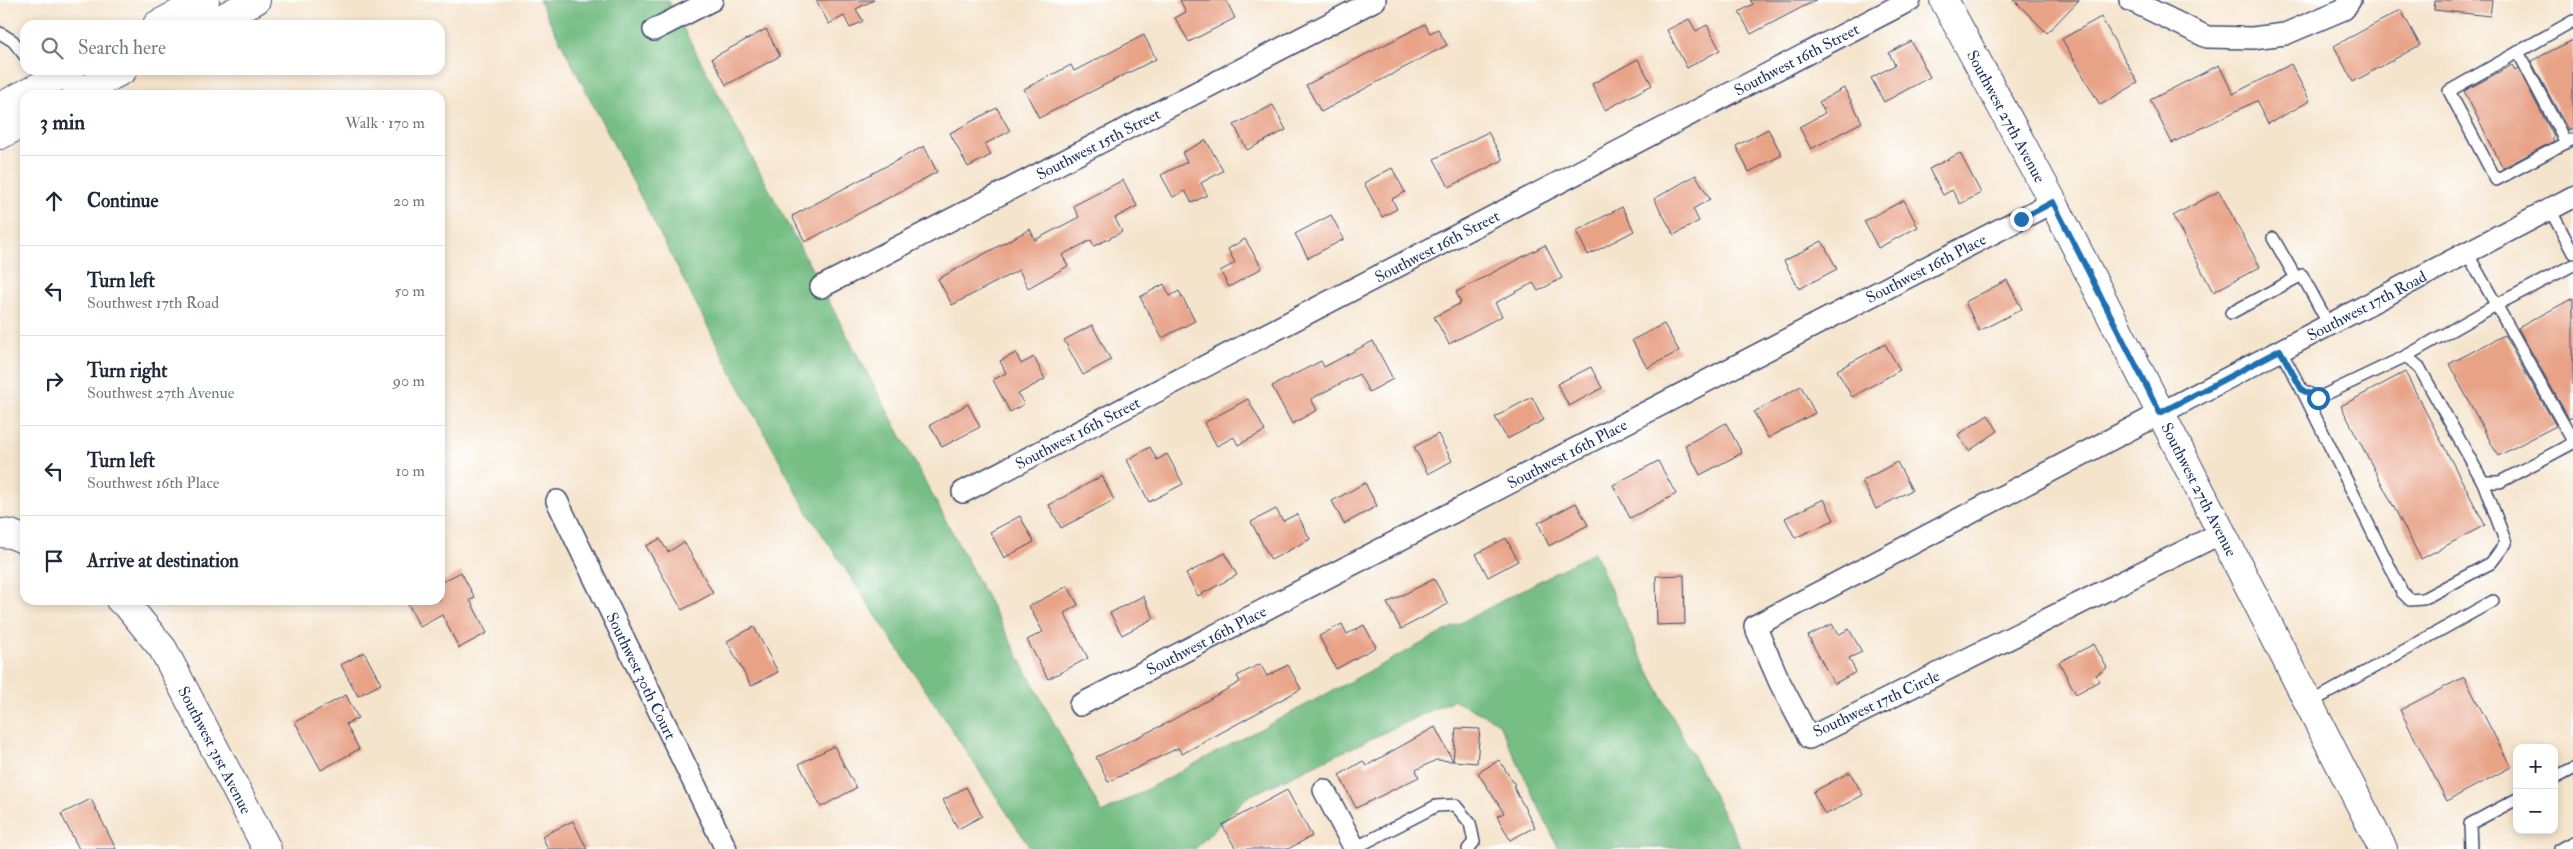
<!DOCTYPE html>
<html lang="en">
<head>
<meta charset="utf-8">
<style>
  body { margin:0; font-family:"IM FELL Double Pica",serif; background:#f2f2f3; color:#1f2937 }
  .controls { position:absolute; right:15px; bottom:15px; display:grid; overflow:hidden; border-radius:10px; box-shadow:0 2px 8px #0003 }
  .controls button { width:45px; height:45px; display:grid; place-items:center; padding:0; border:0; border-bottom:1px solid #e0e1e3; background:#fff; color:#1f2937; font:25px sans-serif }
  .stop { position:absolute; width:15px; height:15px; margin:-11px; border:4px solid #1f6fb2; border-radius:50%; background:#fff }
  .stop.end { background:#1f6fb2; border-color:#fff; box-shadow:0 1px 5px #0008 }
  .list { margin:0; padding:0; list-style:none }
  h2 { display:flex; justify-content:space-between; align-items:center; height:65px; margin:0; padding:0 20px; font-size:21px }
  h2 small { font-size:16px; font-weight:400; color:#747a83 }
  .list li { display:grid; grid-template-columns:32px 1fr auto; gap:15px; align-items:center; box-sizing:border-box; height:90px; padding:0 20px; border-top:1px solid #e0e1e3 }
  .list b { display:block; font-size:19px; white-space:nowrap }
  .list p { margin:0; font-size:16px; white-space:nowrap; color:#747a83 }
  .list em { font-size:16px; font-style:normal; color:#747a83 }
  .icon { flex:none; width:28px; height:28px; fill:none; stroke:currentColor; stroke-width:2; stroke-linecap:round; stroke-linejoin:round }
  .map { position:relative; flex:none; width:2573px; height:849px; overflow:hidden }
  .search { position:absolute; background:#fff; box-shadow:0 2px 8px #0003; left:20px; top:20px; width:425px; height:55px; display:flex; align-items:center; gap:12px; box-sizing:border-box; padding:0 18px; border-radius:15px; color:#747a83; font-size:19px }
  .panel { position:absolute; background:#fff; box-shadow:0 2px 8px #0003; left:20px; top:90px; width:425px; height:515px; border-radius:15px }
  .map>svg:first-child { display:block }
  .forest { fill:#76be84; stroke:#487671 }
  .building { fill:#e8a387 }
  .lines { fill:none; stroke-linecap:round; stroke-linejoin:round }
  .lane-casing { stroke:#3c4a6e; stroke-width:14 }
  .street-casing { stroke:#3c4a6e; stroke-width:24 }
  .secondary-casing { stroke:#3c4a6e; stroke-width:30 }
  .lane { stroke:#fff; stroke-width:11 }
  .street { stroke:#fff; stroke-width:21 }
  .secondary { stroke:#fff; stroke-width:28 }
  .route { stroke:#1f6fb2; stroke-width:6 }
  .labels { text-anchor:middle; stroke-width:4.5; stroke-linejoin:round; paint-order:stroke }
  .street-label { font-size:16px; fill:#1b2f5e; stroke:#fff }
</style>
</head>
<body>
<div class="map">
<svg width="2573" height="849" viewBox="0 0 2573 849">
  <rect width="100%" height="100%" fill="#fff"/>
  <filter id="ink" filterUnits="userSpaceOnUse"><feTurbulence type="fractalNoise" baseFrequency=".02" numOctaves="2"/><feDisplacementMap in="SourceGraphic" scale="10" xChannelSelector="R" yChannelSelector="G"/><feConvolveMatrix kernelMatrix="1 2 1 2 8 2 1 2 1" color-interpolation-filters="sRGB"/></filter>
  <filter id="wash" filterUnits="userSpaceOnUse"><feTurbulence type="fractalNoise" baseFrequency=".0096" numOctaves="4" result="noise"/><feDisplacementMap in="SourceGraphic" scale="20" xChannelSelector="R" yChannelSelector="G"/><feGaussianBlur stdDeviation="1.12" result="paint"/><feColorMatrix in="noise" values="0 0 0 0 0 0 0 0 0 0 0 0 0 0 0 0 0 1.4 0 .05"/><feComposite in="paint" operator="in"/></filter>
  <g filter="url(#wash)">
    <rect width="100%" height="100%" fill="#f5e4cc"/>
    <path class="forest" d="M539,0H668L1102,813L1594,552L1638,651L1741,847L1559,849L1498,722L1453,700L1247,797L1195,849H1031L808,513L735,379Z"/>
    <g id="blocks">
      <g class="building">
        <path d="M816,0H874L856,9L863,21L850,28L844,16L829,24Z"/>
        <path d="M1180,0H1226L1235,18L1189,42L1175,18L1186,12Z"/>
        <path d="M1750,0H1816L1751,34L1739,12L1753,4Z"/>
        <path d="M2014,0H2079L2047,33Z"/>
        <path d="M2435,0H2492L2490,16L2434,10Z"/>
        <path d="M2401,10L2420,45L2353,82L2334,46Z"/>
        <path d="M2101,17L2138,83L2100,105L2062,39Z"/>
        <path d="M1689,19L1696,31L1707,25L1720,50L1687,68L1667,30Z"/>
        <path d="M1425,24L1430,33L1438,29L1447,45L1321,112L1306,85Z"/>
        <path d="M766,29L780,56L726,85L712,58Z"/>
        <path d="M1144,35L1156,59L1039,118L1024,89L1071,65L1074,71Z"/>
        <path d="M2573,40V128L2568,130L2531,61Z"/>
        <path d="M1911,41L1930,77L1884,102L1871,78L1895,65L1889,53Z"/>
        <path d="M1638,59L1652,85L1605,110L1592,84Z"/>
        <path d="M2291,64L2310,101L2268,124L2256,101L2172,143L2150,100L2219,65L2233,94Z"/>
        <path d="M2512,65L2515,70L2518,68L2554,137L2552,138L2554,141L2503,168L2464,91Z"/>
        <path d="M1844,88L1862,122L1811,149L1799,127L1825,113L1819,102Z"/>
        <path d="M1273,105L1286,130L1247,150L1234,125Z"/>
        <path d="M997,108L1010,131L985,144L991,155L968,167L950,133Z"/>
        <path d="M1768,129L1782,155L1749,172L1736,146Z"/>
        <path d="M1488,132L1503,160L1449,187L1434,159Z"/>
        <path d="M1206,140L1223,171L1201,183L1207,195L1192,203L1185,191L1173,197L1161,175L1187,162L1182,153Z"/>
        <path d="M924,146L937,172L805,242L792,216Z"/>
        <path d="M1960,153L1981,193L1960,204L1952,190L1943,195L1929,169Z"/>
        <path d="M1392,168L1405,192L1392,199L1397,209L1382,217L1364,183Z"/>
        <path d="M1696,175L1710,199L1693,209L1699,221L1674,235L1654,199Z"/>
        <path d="M1123,180L1137,206L1115,218L1122,232L1094,246L1091,240L1062,255L1068,266L1028,288L1019,270L952,305L938,279L1030,229L1035,240L1079,217L1073,206Z"/>
        <path d="M2219,191L2260,267L2213,292L2173,216Z"/>
        <path d="M1904,200L1918,227L1878,248L1864,221Z"/>
        <path d="M1622,207L1634,231L1588,255L1576,231Z"/>
        <path d="M1331,215L1344,239L1308,258L1295,234Z"/>
        <path d="M1245,239L1262,268L1229,287L1220,271L1235,263L1228,249Z"/>
        <path d="M1822,241L1837,269L1799,289L1784,261Z"/>
        <path d="M1545,245L1562,278L1538,291L1533,283L1495,303L1502,316L1449,344L1434,317L1461,303L1456,292Z"/>
        <path d="M2007,280L2022,309L1979,331L1965,302Z"/>
        <path d="M1164,284L1170,296L1179,291L1195,321L1162,338L1140,297Z"/>
        <path d="M2573,298V417L2569,419L2518,328Z"/>
        <path d="M1664,324L1679,351L1647,368L1632,340Z"/>
        <path d="M1092,325L1111,360L1083,375L1064,340Z"/>
        <path d="M2504,335L2556,426L2498,456L2449,364Z"/>
        <path d="M1373,341L1393,379L1369,392L1359,374L1311,399L1317,410L1292,424L1272,386L1321,361L1324,367Z"/>
        <path d="M1885,344L1900,370L1852,397L1837,370Z"/>
        <path d="M1016,353L1021,364L1034,357L1045,379L1018,394L1024,404L1010,412L993,380L1006,373L1000,361Z"/>
        <path d="M1591,367L1602,388L1569,406L1557,384Z"/>
        <path d="M2405,372L2485,525L2421,559L2341,406Z"/>
        <path d="M1801,386L1815,413L1768,438L1754,412Z"/>
        <path d="M1532,397L1544,420L1507,439L1495,417Z"/>
        <path d="M1248,399L1265,431L1238,445L1234,437L1217,446L1204,423Z"/>
        <path d="M968,404L980,427L942,447L930,425Z"/>
        <path d="M1988,415L1998,431L1969,451L1958,435Z"/>
        <path d="M1726,423L1742,453L1700,475L1685,445Z"/>
        <path d="M1438,434L1452,461L1428,474L1414,447Z"/>
        <path d="M1150,447L1157,460L1167,454L1183,484L1149,502L1127,460Z"/>
        <path d="M1658,461L1676,494L1630,518L1613,485Z"/>
        <path d="M1897,462L1912,490L1876,509L1862,481Z"/>
        <path d="M1102,476L1114,500L1061,528L1049,505Z"/>
        <path d="M1365,483L1377,506L1344,524L1332,501Z"/>
        <path d="M1824,499L1834,520L1795,538L1785,518Z"/>
        <path d="M1576,503L1588,525L1549,546L1538,523Z"/>
        <path d="M1276,509L1283,521L1297,514L1310,539L1271,560L1251,522Z"/>
        <path d="M1020,516L1034,542L1004,558L990,532Z"/>
        <path d="M1506,538L1518,561L1488,577L1476,554Z"/>
        <path d="M660,539L668,552L684,542L713,593L682,610L646,546Z"/>
        <path d="M1225,553L1237,575L1198,596L1186,574Z"/>
        <path d="M461,572L475,598L470,600L487,633L459,648L442,615L420,627L406,600H440V583Z"/>
        <path d="M1684,575L1685,624L1657,625L1656,576Z"/>
        <path d="M1434,579L1448,604L1401,629L1387,603Z"/>
        <path d="M1068,586L1078,605L1064,613L1088,658L1048,679L1027,640L1043,632L1029,606Z"/>
        <path d="M1143,596L1154,618L1122,635L1110,613Z"/>
        <path d="M1342,624L1347,634L1364,625L1376,647L1336,669L1319,636Z"/>
        <path d="M1832,624L1838,635L1849,629L1862,652L1849,658L1856,672L1834,684L1808,636Z"/>
        <path d="M754,627L778,672L751,686L727,641Z"/>
        <path d="M2094,644L2107,668L2096,675L2099,681L2076,694L2059,662Z"/>
        <path d="M364,652L381,684L358,696L341,665Z"/>
        <path d="M1260,664L1267,676L1288,665L1301,689L1182,754L1178,748L1108,782L1096,757L1165,724L1240,682L1237,676Z"/>
        <path d="M2464,677L2511,767L2447,801L2400,710Z"/>
        <path d="M346,695L358,718L346,724L359,749L321,770L295,722Z"/>
        <path d="M1435,727L1453,761L1436,760L1416,770L1419,777L1356,808L1339,775L1363,761L1366,766Z"/>
        <path d="M1456,728L1480,729L1477,763L1453,761Z"/>
        <path d="M834,746L856,788L821,807L799,764Z"/>
        <path d="M1499,760L1515,785L1513,786L1535,827L1510,840L1497,816L1504,813L1478,773Z"/>
        <path d="M1850,772L1863,795L1825,815L1813,792Z"/>
        <path d="M966,787L982,816L958,829L943,800Z"/>
        <path d="M1287,790L1312,836L1288,849H1236L1222,825Z"/>
        <path d="M91,799L116,849H79L61,814Z"/>
        <path d="M573,821L587,849H548L542,836Z"/>
      </g>
    </g>
  </g>
  <g filter="url(#ink)">
    <use href="#blocks" fill-opacity="0" stroke="#3c4a6e" stroke-width="1"/>
    <g class="lines">
      <g class="lane-casing">
        <g id="lane">
          <path d="M2573,21L2449,91L2496,180L2573,139"/>
          <path d="M0,33L13,41L25,56"/>
          <path d="M2518,52L2566,143"/>
          <path d="M2550,209L2573,253"/>
          <path d="M2273,238L2296,278"/>
          <path d="M2467,253L2573,441"/>
          <path d="M2231,313L2302,275L2329,325"/>
          <path d="M2280,350L2302,390L2318,398L2406,356L2419,367L2483,482H2500L2573,443"/>
          <path d="M2406,356L2496,305L2573,265"/>
          <path d="M2302,390L2402,592L2410,600L2423,599L2491,563L2506,543L2483,482"/>
          <path d="M2308,704L2493,601"/>
          <path d="M2554,779L2573,769"/>
          <path d="M1353,849L1436,806L1455,805L1470,823L1474,842L1468,849"/>
          <path d="M2471,849L2470,824L2517,799"/>
          <path d="M2560,849L2573,842"/>
        </g>
      </g>
      <g class="street-casing">
        <g id="street">
          <path d="M2130,0L2207,37L2252,38L2285,34L2344,9L2350,0"/>
          <path d="M654,30L712,0"/>
          <path id="s1" d="M821,287L1375,0"/>
          <path id="s2" d="M963,492L1910,0"/>
          <path id="s3" d="M557,501L726,849"/>
          <path id="s4" d="M2221,533L1809,738L1780,683L1755,626L2573,197"/>
          <path id="s5" d="M1080,705L2053,202"/>
          <path d="M1324,790L1355,849"/>
        </g>
      </g>
      <g class="secondary-casing">
        <g id="secondary">
          <path id="s6" d="M1944,0L2053,202L2383,849"/>
          <path d="M157,25L205,0"/>
          <path d="M209,25L256,0"/>
          <path d="M76,95L123,70"/>
          <path d="M0,107L71,70"/>
          <path d="M0,135L25,122"/>
          <path d="M0,533L11,534L25,540"/>
          <path id="s7" d="M120,600L128,606L163,649L267,849"/>
        </g>
      </g>
      <use href="#lane" class="lane"/>
      <use href="#street" class="street"/>
      <use href="#secondary" class="secondary"/>
    </g>
  </g>
  <g class="lines" filter="url(#ink)">
    <path class="route" d="M2021,219L2053,202L2160,413L2280,350L2302,390L2318,398"/>
  </g>
  <g class="labels">
    <g class="street-label">
      <text dy="6" stroke="none"><textPath href="#s2" startOffset="939">Southwest 16th Street</textPath></text>
      <text dy="6" stroke="none"><textPath href="#s6" startOffset="132">Southwest 27th Avenue</textPath></text>
      <text dy="6" stroke="none"><textPath href="#s1" startOffset="312">Southwest 15th Street</textPath></text>
      <text dy="6" stroke="none"><textPath href="#s2" startOffset="534">Southwest 16th Street</textPath></text>
      <text dy="6" stroke="none"><textPath href="#s5" startOffset="952">Southwest 16th Place</textPath></text>
      <text dy="6" stroke="none"><textPath href="#s4" startOffset="1275">Southwest 17th Road</textPath></text>
      <text dy="6" stroke="none"><textPath href="#s2" startOffset="129">Southwest 16th Street</textPath></text>
      <text dy="6" stroke="none"><textPath href="#s5" startOffset="548">Southwest 16th Place</textPath></text>
      <text dy="6" stroke="none"><textPath href="#s6" startOffset="552">Southwest 27th Avenue</textPath></text>
      <text dy="6" stroke="none"><textPath href="#s5" startOffset="142">Southwest 16th Place</textPath></text>
      <text dy="6" stroke="none"><textPath href="#s3" startOffset="194">Southwest 30th Court</textPath></text>
      <text transform="translate(1876 703) rotate(-25)" y="6">Southwest 17th Circle</text>
      <text dy="6" stroke="none"><textPath href="#s7" startOffset="179">Southwest 31st Avenue</textPath></text>
    </g>
  </g>
</svg>
<div class="controls">
<button>+</button>
<button>−</button>
</div>
<div class="stop" style="left:2318px;top:398px"></div>
<div class="stop end" style="left:2021px;top:219px"></div>
<div class="search"><svg class="icon" aria-label="search" viewBox="0 0 24 24"><circle cx="10" cy="10" r="6"/><path d="M15 15l6 6"/></svg>Search here</div>
<section class="panel">
<h2>3 min<small>Walk · 170 m</small></h2>
<ul class="list">
<li><svg class="icon" aria-label="ahead" viewBox="0 0 24 24"><path d="M12 20V5M6 11l6-6 6 6"/></svg><div><b>Continue</b></div><em>20 m</em></li>
<li><svg class="icon" aria-label="left" viewBox="0 0 24 24"><path d="M17 20v-9H6M10 6l-5 5 5 5"/></svg><div><b>Turn left</b><p>Southwest 17th Road</p></div><em>50 m</em></li>
<li><svg class="icon" aria-label="right" viewBox="0 0 24 24"><path d="M7 20v-9h11M14 6l5 5-5 5"/></svg><div><b>Turn right</b><p>Southwest 27th Avenue</p></div><em>90 m</em></li>
<li><svg class="icon" aria-label="left" viewBox="0 0 24 24"><path d="M17 20v-9H6M10 6l-5 5 5 5"/></svg><div><b>Turn left</b><p>Southwest 16th Place</p></div><em>10 m</em></li>
<li><svg class="icon" aria-label="arrive" viewBox="0 0 24 24"><path d="M6 21V4h12l-3 4 3 4H6"/></svg><div><b>Arrive at destination</b></div></li>
</ul>
</section>
</div>
</body>
</html>
